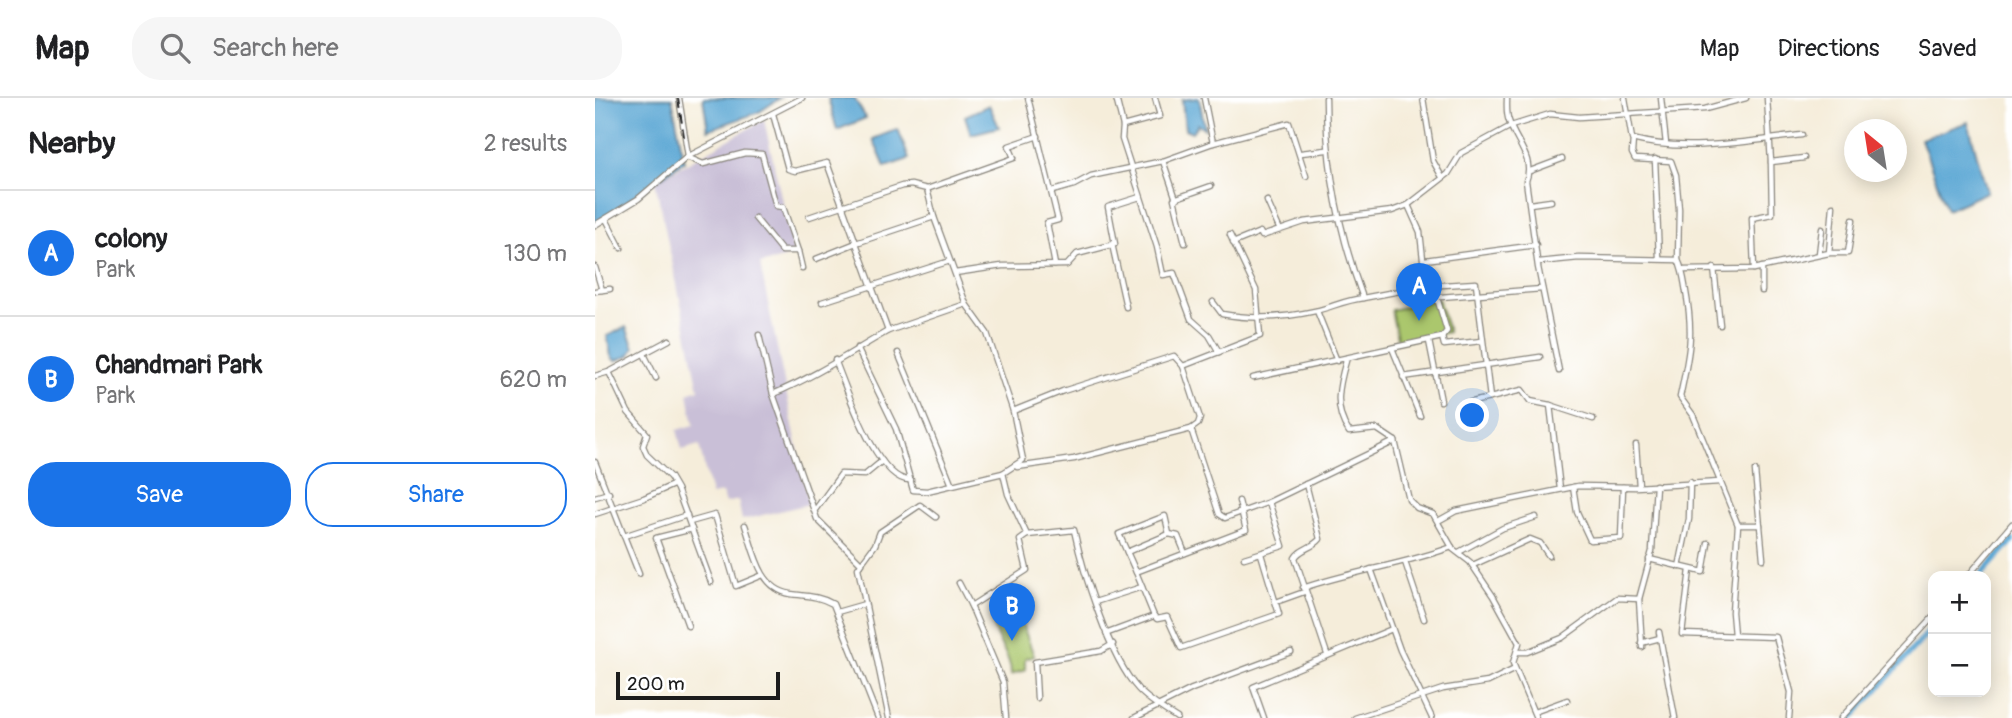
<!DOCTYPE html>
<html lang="en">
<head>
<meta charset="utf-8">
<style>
  body { margin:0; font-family:Pangolin,sans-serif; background:#f6f6f6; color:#202124 }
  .controls { position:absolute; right:21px; bottom:21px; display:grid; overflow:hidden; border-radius:14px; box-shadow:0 4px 18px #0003 }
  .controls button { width:63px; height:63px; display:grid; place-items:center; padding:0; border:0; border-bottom:2px solid #e0e0e0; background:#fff; color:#202124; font:35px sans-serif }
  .compass { position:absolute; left:1249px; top:21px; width:63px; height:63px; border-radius:50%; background:#fff; box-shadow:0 4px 18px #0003; rotate:330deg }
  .scale { position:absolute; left:21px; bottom:18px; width:164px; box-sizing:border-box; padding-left:7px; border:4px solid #1c1c1c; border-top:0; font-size:19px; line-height:24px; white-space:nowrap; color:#1c1c1c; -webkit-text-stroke:5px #fff; paint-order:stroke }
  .you { position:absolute; left:878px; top:318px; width:24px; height:24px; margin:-18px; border:5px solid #fff; border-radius:50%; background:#1a73e8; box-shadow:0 0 0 10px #1a73e833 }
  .badge { display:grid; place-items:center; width:46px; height:46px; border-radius:50%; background:#1a73e8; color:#fff; font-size:23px; font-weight:700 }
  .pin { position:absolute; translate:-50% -58px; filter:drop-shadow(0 2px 4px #0008) }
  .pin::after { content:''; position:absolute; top:37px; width:24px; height:21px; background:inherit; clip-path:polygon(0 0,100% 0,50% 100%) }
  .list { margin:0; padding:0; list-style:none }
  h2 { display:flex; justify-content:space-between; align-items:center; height:91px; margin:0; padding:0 28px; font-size:30px }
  h2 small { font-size:23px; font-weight:400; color:#757577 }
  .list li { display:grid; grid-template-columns:46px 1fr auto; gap:21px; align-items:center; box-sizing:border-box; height:126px; padding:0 28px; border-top:2px solid #e0e0e0 }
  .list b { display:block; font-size:26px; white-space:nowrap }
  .list p { margin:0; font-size:23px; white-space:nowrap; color:#757577 }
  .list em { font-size:23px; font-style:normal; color:#757577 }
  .actions { display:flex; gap:14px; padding:21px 28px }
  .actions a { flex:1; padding:16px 0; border:2px solid #1a73e8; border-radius:28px; text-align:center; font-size:24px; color:#1a73e8 }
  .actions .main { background:#1a73e8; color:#fff }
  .icon { flex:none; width:38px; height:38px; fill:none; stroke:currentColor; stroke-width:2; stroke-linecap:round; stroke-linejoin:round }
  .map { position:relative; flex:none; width:1417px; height:620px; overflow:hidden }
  header { display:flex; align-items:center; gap:42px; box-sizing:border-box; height:98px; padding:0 35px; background:#fff; border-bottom:2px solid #e0e0e0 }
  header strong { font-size:33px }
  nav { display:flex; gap:38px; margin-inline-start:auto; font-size:24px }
  .search { width:490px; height:63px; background:#f6f6f6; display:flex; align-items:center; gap:18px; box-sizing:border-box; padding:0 24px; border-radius:28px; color:#757577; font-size:26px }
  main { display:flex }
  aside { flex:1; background:#fff }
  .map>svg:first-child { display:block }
  .industrial { fill:#c9bfd7 }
  .green { fill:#abc76d; stroke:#647244; stroke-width:2 }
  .water { fill:#5ca7d4; stroke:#3c6278; stroke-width:2 }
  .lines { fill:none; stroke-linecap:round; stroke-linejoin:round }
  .canal { stroke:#5ca7d4; stroke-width:6 }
  .street-casing { stroke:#88847b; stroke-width:7 }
  .street { stroke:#fff; stroke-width:4.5 }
  .rail { stroke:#1c1c1c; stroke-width:2; stroke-dasharray:10 5; stroke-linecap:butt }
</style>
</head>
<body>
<header>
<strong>Map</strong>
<div class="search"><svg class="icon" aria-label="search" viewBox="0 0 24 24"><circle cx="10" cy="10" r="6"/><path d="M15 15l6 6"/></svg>Search here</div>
<nav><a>Map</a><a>Directions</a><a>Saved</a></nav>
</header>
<main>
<aside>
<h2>Nearby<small>2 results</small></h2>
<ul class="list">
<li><span class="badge">A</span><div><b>colony</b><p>Park</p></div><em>130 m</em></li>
<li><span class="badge">B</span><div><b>Chandmari Park</b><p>Park</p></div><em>620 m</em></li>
</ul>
<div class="actions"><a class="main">Save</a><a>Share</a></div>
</aside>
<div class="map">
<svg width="1417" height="620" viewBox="0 0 1417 620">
  <rect width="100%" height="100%" fill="#fff"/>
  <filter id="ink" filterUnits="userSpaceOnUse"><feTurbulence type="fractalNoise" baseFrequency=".0143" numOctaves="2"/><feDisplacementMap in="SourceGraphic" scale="14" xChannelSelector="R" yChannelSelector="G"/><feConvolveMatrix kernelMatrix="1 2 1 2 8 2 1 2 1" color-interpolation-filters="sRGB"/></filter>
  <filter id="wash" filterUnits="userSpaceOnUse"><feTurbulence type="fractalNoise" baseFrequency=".00686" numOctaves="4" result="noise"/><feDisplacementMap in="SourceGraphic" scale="28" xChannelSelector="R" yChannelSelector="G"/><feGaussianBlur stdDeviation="1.57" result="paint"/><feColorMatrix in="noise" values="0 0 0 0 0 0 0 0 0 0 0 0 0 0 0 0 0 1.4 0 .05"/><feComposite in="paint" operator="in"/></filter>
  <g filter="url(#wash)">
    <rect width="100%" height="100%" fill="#f5edda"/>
    <path class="industrial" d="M169,22L199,157L165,166L214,406L147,422L143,402L131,405L127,395L116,397L104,347L87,352L82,332L99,327L93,295L104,291L60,83Z"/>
    <g class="green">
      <path d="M843,201L853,234L803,244L796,212Z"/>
      <path d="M398,511L423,514L439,558L430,560V572L416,577C417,554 393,539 398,511Z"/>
    </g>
    <g class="water">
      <path d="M0,0H77L89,63L0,126Z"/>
      <path d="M108,0H185L164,14L113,32Z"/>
      <path d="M233,0H259L271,20L242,32Z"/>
      <path d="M604,0L610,31L603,26L597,34L590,31L587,2Z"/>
      <path d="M394,7L404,29L376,36L370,18Z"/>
      <path d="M1373,24L1392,94L1352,112L1326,41Z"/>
      <path d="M303,31L314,61L290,69L278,41Z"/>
      <path d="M31,229L39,250L34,258L20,263L16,258L12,238Z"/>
    </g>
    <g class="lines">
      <g class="canal">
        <path d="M1385,478L1417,443"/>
        <path d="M1256,620L1338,529"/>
      </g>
    </g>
  </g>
  <g filter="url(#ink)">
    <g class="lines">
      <g class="street-casing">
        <g id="street">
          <path d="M84,0L93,58"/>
          <path d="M433,0L463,122L452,125L460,167"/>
          <path d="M521,0L528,28L565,18L560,0"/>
          <path d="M609,0L618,45"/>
          <path d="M828,0L838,63L847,79"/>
          <path d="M912,0C912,7 911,16 914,23C920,44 940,60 931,83L943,169L964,273"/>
          <path d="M1030,0L1037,41C1089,55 1154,43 1207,37"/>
          <path d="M1066,0L1071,46"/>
          <path d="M1172,0L1176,64L1209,60"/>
          <path d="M178,16L193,71L200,73L232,65L261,145L339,119L371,206L392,235L418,313L428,362L408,375L413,396L432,437L425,442L432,472L376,508L408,584L411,620"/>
          <path d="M528,28L527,41L562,149L568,177L579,175L596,221L614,237L624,254"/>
          <path d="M1038,41L1037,55L1040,61L1076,63L1081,77L1084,111L1083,162C1088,172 1089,182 1091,194C1099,238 1094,256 1085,299L1098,317L1143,427L1137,514L1139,537"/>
          <path d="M706,55L731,52"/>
          <path d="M92,59L108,66L150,55L167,56L181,108L188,109L203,153H187L160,120"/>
          <path d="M1060,61L1064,160"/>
          <path d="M568,63L581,101"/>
          <path d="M935,73L967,61"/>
          <path d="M332,91L339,119"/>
          <path d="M458,93L479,87L496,78L568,63L618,45L694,25L711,78"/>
          <path d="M672,103L684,130"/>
          <path d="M935,106L956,103"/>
          <path d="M813,107L825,134L831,188L881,185L895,300L927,292L935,303L955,307"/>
          <path d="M214,119L307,88L316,87L332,91L419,60L414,48L443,38"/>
          <path d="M11,121L26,150"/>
          <path d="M0,127L43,101L92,59L207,0"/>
          <path d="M590,145L579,101L616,88"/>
          <path d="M638,145L665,134L667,138L709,124L797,113L813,107L853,76L866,55L916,28L955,16L984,19L1110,11L1151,0"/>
          <path d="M517,146L531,209"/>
          <path d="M203,153L207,170"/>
          <path d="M1234,155H1253L1258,122"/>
          <path d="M1224,156L1227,131"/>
          <path d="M221,161L261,145L293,233L371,206"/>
          <path d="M830,162L941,147"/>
          <path d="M944,164L984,160L1083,162"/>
          <path d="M0,169L7,192"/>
          <path d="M1167,169V193"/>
          <path d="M1119,170L1125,227"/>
          <path d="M1159,171L1157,120L1177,116L1176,64"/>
          <path d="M1088,172L1159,171L1234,155L1238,108"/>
          <path d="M360,175L407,168L472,167L482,156L520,146L513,109L545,99"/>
          <path d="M0,193L15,191"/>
          <path d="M768,200L831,188L833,200L947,191"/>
          <path d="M842,200L852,233L847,239"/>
          <path d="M227,204L355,163"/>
          <path d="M618,204L627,216C659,222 689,220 720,213C737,209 751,202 768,200C744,135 731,69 731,0"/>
          <path d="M722,213L742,263"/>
          <path d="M164,237L178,296C219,279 255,255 293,233"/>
          <path d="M847,239L849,247L887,243"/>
          <path d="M834,243L846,303"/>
          <path d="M262,250L301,331L318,392L332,393L408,375"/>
          <path d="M797,250L825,318"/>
          <path d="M303,255L357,387"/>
          <path d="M49,256L61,280"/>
          <path d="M240,262C251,288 282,385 316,382"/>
          <path d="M751,263C744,287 738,311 754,334L782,331L800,343L814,402L822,410L838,416L858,451L875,464L898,498L924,545L918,565L941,620"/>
          <path d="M588,268L665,238L661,192L635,137"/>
          <path d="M14,274L33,314L52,336L48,348L52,357L75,379L82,391L116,484"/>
          <path d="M0,278L14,274L74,242"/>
          <path d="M808,279L945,259"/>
          <path d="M658,280L847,239"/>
          <path d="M178,296L222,421L267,466"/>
          <path d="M868,306L895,300"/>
          <path d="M418,313L468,293L579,258L588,268L605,320L603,326L596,331L479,361L422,369"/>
          <path d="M596,331L624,416L630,420L674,404L800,343"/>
          <path d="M1041,347L1044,388"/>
          <path d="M0,364L29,438L92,417"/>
          <path d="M1160,373L1168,461"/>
          <path d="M711,386L725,441C718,450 704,451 700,460L732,556"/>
          <path d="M978,389L982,414L995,442L1026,440L1028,389"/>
          <path d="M965,391L955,307L998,321"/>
          <path d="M0,399L14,395"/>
          <path d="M220,412L246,376L270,377L287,363"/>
          <path d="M0,416L49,400L78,387"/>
          <path d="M843,423L861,413L983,388L1041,389L1125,384"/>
          <path d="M95,424L120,417L141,488L168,477"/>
          <path d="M150,427C159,453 164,491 196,496C212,498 224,498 238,506L283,620"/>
          <path d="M1143,427H1165"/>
          <path d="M432,437L479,432C488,474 514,559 543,591C554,603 568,611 582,620"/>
          <path d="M29,438L44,476"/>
          <path d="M532,454L574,436"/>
          <path d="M864,454L908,430L941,419"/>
          <path d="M649,460L688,448L674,404"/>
          <path d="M1054,461L1108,474L1113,445"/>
          <path d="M810,464L829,521"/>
          <path d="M878,467L935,441L945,445L954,458"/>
          <path d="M1084,469L1094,421L1095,384"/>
          <path d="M776,471L805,552L837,620"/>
          <path d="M1095,472L1087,536L1181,539L1196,594L1194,620"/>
          <path d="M541,474L524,436L570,418L574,436L583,438L590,455"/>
          <path d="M1373,478L1417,426"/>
          <path d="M364,485L376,508"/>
          <path d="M708,490C757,473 808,467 857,449"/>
          <path d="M500,504L547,489"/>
          <path d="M681,504L709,494"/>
          <path d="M242,514L270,506"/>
          <path d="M559,518L562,521L572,519L586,550L684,516L666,456"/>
          <path d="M93,528L61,440L97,431"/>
          <path d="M1064,534L1080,620"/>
          <path d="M513,535L559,518L541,474L651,432L644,403"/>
          <path d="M1046,545L1065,540"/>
          <path d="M1047,549L1044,501L1057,453L1061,387"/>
          <path d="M923,554H932L967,540L1022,500L1044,501"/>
          <path d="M442,600L440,564L506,553L518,546"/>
          <path d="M939,614L972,602"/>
          <path d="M294,620L263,470L280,447L285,434L325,407L341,419"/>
          <path d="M539,620L597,591L696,554"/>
          <path d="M669,620L658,589L797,531"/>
          <path d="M760,620L848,591L893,584L920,571"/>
          <path d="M1246,620L1338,519"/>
        </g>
      </g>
      <use href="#street" class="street"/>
      <path class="rail" d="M83,0L89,39"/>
    </g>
  </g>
</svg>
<div class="controls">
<button>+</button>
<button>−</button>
</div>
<svg class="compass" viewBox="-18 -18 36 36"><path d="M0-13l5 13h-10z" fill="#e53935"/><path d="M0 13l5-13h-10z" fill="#757577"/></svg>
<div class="scale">200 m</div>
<div class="you"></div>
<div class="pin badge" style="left:824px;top:223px">A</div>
<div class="pin badge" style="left:417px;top:543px">B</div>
</div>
</main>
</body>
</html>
